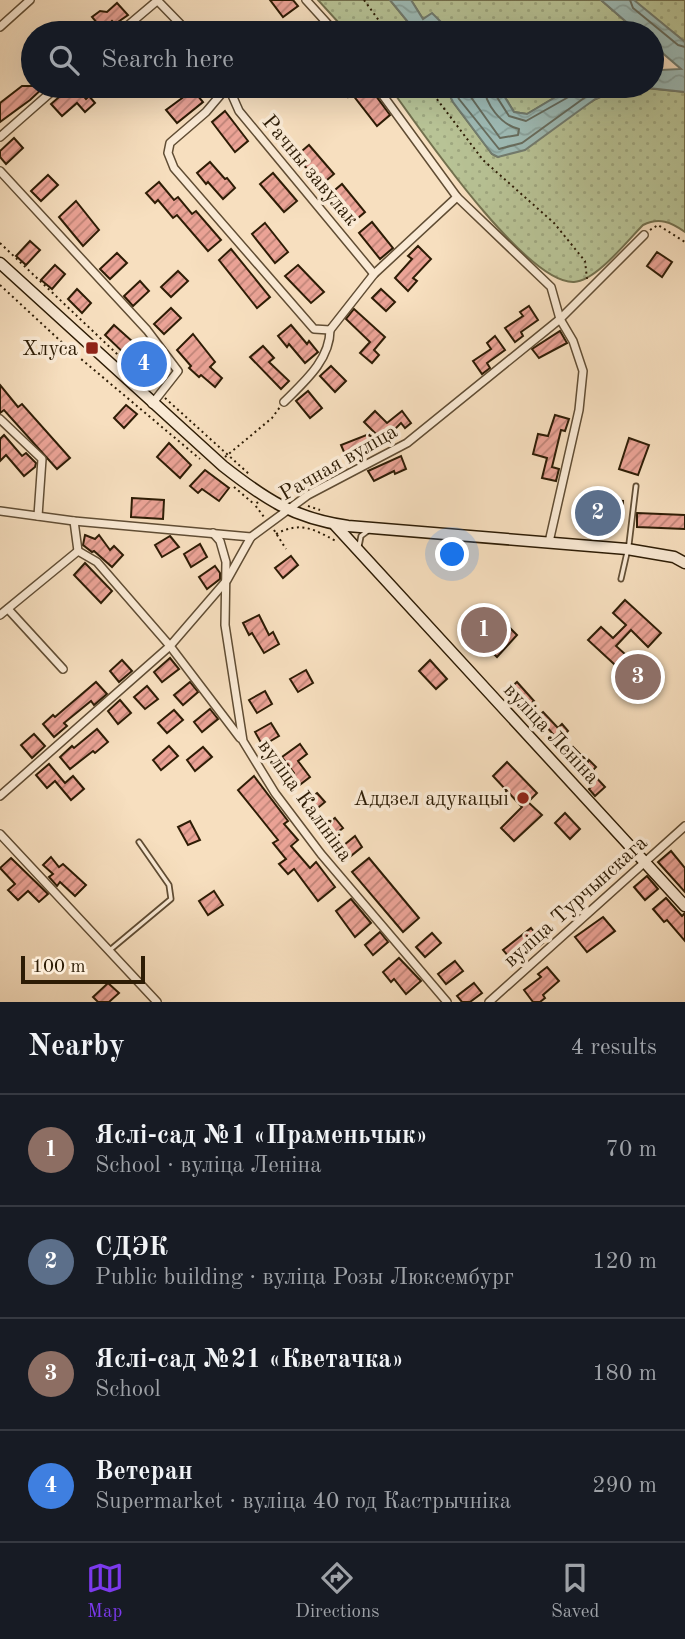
<!DOCTYPE html>
<html lang="en">
<head>
<meta charset="utf-8">
<style>
  body { margin:0; font-family:"Old Standard TT",serif; background:#242831; color:#f1f3f6 }
  .scale { position:absolute; left:21px; bottom:18px; width:124px; box-sizing:border-box; padding-left:7px; border:4px solid #2d1c05; border-top:0; font-size:19px; line-height:24px; white-space:nowrap; color:#2d1c05; -webkit-text-stroke:5px #faead5; paint-order:stroke }
  .you { position:absolute; left:453px; top:555px; width:24px; height:24px; margin:-18px; border:5px solid #fff; border-radius:50%; background:#1a73e8; box-shadow:0 0 0 10px #1a73e833 }
  .badge { display:grid; place-items:center; width:46px; height:46px; border-radius:50%; background:#7c3aed; color:#fff; font-size:23px; font-weight:700 }
  .pin { position:absolute; translate:-50% -50%; border:4px solid #fff; box-shadow:0 2px 7px #0006 }
  .list { margin:0; padding:0; list-style:none }
  h2 { display:flex; justify-content:space-between; align-items:center; height:91px; margin:0; padding:0 28px; font-size:30px }
  h2 small { font-size:23px; font-weight:400; color:#9ea1a6 }
  .list li { display:grid; grid-template-columns:46px 1fr auto; gap:21px; align-items:center; box-sizing:border-box; height:112px; padding:0 28px; border-top:2px solid #363941 }
  .list b { display:block; font-size:26px; white-space:nowrap }
  .list p { margin:0; font-size:23px; white-space:nowrap; color:#9ea1a6 }
  .list em { font-size:23px; font-style:normal; color:#9ea1a6 }
  .icon { flex:none; width:38px; height:38px; fill:none; stroke:currentColor; stroke-width:2; stroke-linecap:round; stroke-linejoin:round }
  .map { position:relative; flex:none; width:685px; height:1002px; overflow:hidden }
  .search { position:absolute; background:#171b24; box-shadow:0 7px 28px #0002; left:21px; right:21px; top:21px; height:77px; display:flex; align-items:center; gap:18px; box-sizing:border-box; padding:0 24px; border-radius:38px; color:#9ea1a6; font-size:26px }
  .sheet { height:539px; background:#171b24 }
  nav { display:flex; justify-content:space-around; align-items:center; box-sizing:border-box; height:98px; border-top:2px solid #363941; background:#171b24; font-size:19px; color:#9ea1a6 }
  nav a { display:grid; justify-items:center; gap:4px }
  nav .on { color:#7c3aed }
  .map>svg:first-child { display:block }
  .grass { fill:url(#grass-dots); stroke:#72704e; stroke-width:2 }
  .water { fill:url(#water-waves); stroke:#717c70; stroke-width:2 }
  .lines { fill:none; stroke-linecap:round; stroke-linejoin:round }
  .shore { stroke:#666c5e; stroke-width:2 }
  .building { fill:url(#building-hatch); stroke:#2d1c05; stroke-width:2 }
  .lane-casing { stroke:#604d34; stroke-width:7 }
  .street-casing { stroke:#604d34; stroke-width:10 }
  .secondary-casing { stroke:#2d1c05; stroke-width:13 }
  .path { stroke:#2d1c05; stroke-width:2; stroke-dasharray:2 3.5; stroke-linecap:butt }
  .lane { stroke:#faead5; stroke-width:3.5 }
  .street { stroke:#faead5; stroke-width:7 }
  .secondary { stroke:#faead5; stroke-width:10 }
  .poi-dot { fill:#8f2418; stroke:#faead5; stroke-width:2.5 }
  .labels { text-anchor:middle; stroke-width:7; stroke-linejoin:round; paint-order:stroke }
  .street-label { font-size:21px; fill:#2d1c05; stroke:#faead5 }
  .poi-label { font-size:21px; fill:#2d1c05; stroke:#faead5; text-anchor:end }
</style>
</head>
<body>
<div class="map">
<svg width="685" height="1002" viewBox="0 0 685 1002">
  <defs>
    <pattern id="grass-dots" width="8" height="8" patternUnits="userSpaceOnUse" patternTransform="scale(1.75)"><rect width="8" height="8" fill="#b8c396"/><path d="M2 2h.1M6 6h.1" fill="none" stroke="#9ea780" stroke-width="1.8" stroke-linecap="round"/></pattern>
    <pattern id="water-waves" width="16" height="10" patternUnits="userSpaceOnUse" patternTransform="scale(1.75)"><rect width="16" height="10" fill="#9ebcb7"/><path d="M0 5q4-4 8 0t8 0" fill="none" stroke="#88a19c"/></pattern>
    <pattern id="building-hatch" width="6" height="6" patternUnits="userSpaceOnUse" patternTransform="scale(1.75)"><rect width="6" height="6" fill="#eba396"/><path d="M-1 1l2-2M0 6l6-6M5 7l2-2" fill="none" stroke="#bf8478"/></pattern>
  </defs>
  <rect width="100%" height="100%" fill="#f7dfbf"/>
  <filter id="stains"><feTurbulence type="fractalNoise" baseFrequency=".00286" numOctaves="4"/><feColorMatrix values="0 0 0 0 .2 0 0 0 0 .09 0 0 0 0 .02 0 0 0 .5 -.17"/></filter>
  <radialGradient id="worn" r=".72"><stop offset=".6" stop-color="#630" stop-opacity="0"/><stop offset="1" stop-color="#630" stop-opacity=".3"/></radialGradient>
  <g class="grass">
    <path d="M318,0H390L417,33H348Z"/>
    <path d="M411,0H601L639,33H452L432,14L423,19Z"/>
    <path d="M634,0H685V42L638,4Z"/>
    <path d="M389,86H445L453,102L492,154L498,157L596,99L625,86L685,92V232C671,222 659,217 643,225C627,241 596,281 574,282C525,284 418,126 389,86Z"/>
    <path d="M498,86H574L527,114L514,112Z"/>
  </g>
  <g class="water">
    <path d="M390,0H411L423,19L432,13L452,33H417Z"/>
    <path d="M601,0H634L685,42V92L630,86H652V66L661,70L681,69L652,44V33H639Z"/>
    <path d="M445,86H483L484,88L498,86L514,112L527,114L574,86H625L595,99L525,150L498,157L492,154L453,102Z"/>
  </g>
  <g class="lines">
    <g class="shore">
      <path d="M630,0L633,8L678,45L685,47"/>
      <path d="M453,86L459,99L499,149L522,143L591,93L608,86"/>
      <path d="M463,86L500,138L518,135L519,129C501,125 485,104 484,86"/>
      <path d="M493,86V91L509,116L526,121L572,95L576,86"/>
    </g>
  </g>
  <g class="building">
    <path d="M270,0H293L298,6L283,17Z"/>
    <path d="M117,3L128,15L115,24L112,21L103,30L92,17L100,11L107,12Z"/>
    <path d="M22,86H45L30,100L0,122V103Z"/>
    <path d="M68,86H75L86,99L89,96L95,103L85,112L77,103L62,116L51,104L66,91L64,89Z"/>
    <path d="M339,86H362L366,91L370,88L390,115L377,126L352,94L348,97Z"/>
    <path d="M193,90L203,102L177,123L166,110Z"/>
    <path d="M225,111L248,141L235,152L212,122Z"/>
    <path d="M14,138L23,148L6,164L0,157V151Z"/>
    <path d="M309,145L334,174L321,185L296,156Z"/>
    <path d="M210,162L225,179L227,178L235,188L223,199L208,182L206,184L197,173Z"/>
    <path d="M273,173L297,201L284,212L260,184Z"/>
    <path d="M48,175L58,185L41,201L31,191Z"/>
    <path d="M159,182L174,200L178,197L192,214L196,211L221,240L208,251L177,215L173,218L158,200L155,203L146,193Z"/>
    <path d="M342,184L365,212L352,223L329,195Z"/>
    <path d="M76,201L99,230L83,246L59,217Z"/>
    <path d="M372,222L393,248L380,259L359,233Z"/>
    <path d="M265,223L288,252L275,263L252,234Z"/>
    <path d="M30,241L40,250L26,265L16,256Z"/>
    <path d="M418,246L431,259L413,278L417,281L408,291L395,278L412,259L408,256Z"/>
    <path d="M231,249L270,297L257,308L219,260Z"/>
    <path d="M657,252L672,262L662,277L647,266Z"/>
    <path d="M117,253L127,263L110,279L100,269Z"/>
    <path d="M55,265L65,274L52,289L41,280Z"/>
    <path d="M298,265L324,292L311,303L285,276Z"/>
    <path d="M178,271L188,281L171,297L161,287Z"/>
    <path d="M140,281L149,291L133,306L124,296Z"/>
    <path d="M77,289L91,303L82,313L68,299Z"/>
    <path d="M381,289L395,302L386,311L372,298Z"/>
    <path d="M529,306L538,320L521,332L523,336L515,342L505,328L523,316L520,312Z"/>
    <path d="M171,308L181,318L164,334L154,324Z"/>
    <path d="M354,309L385,337L374,350L379,355L372,363L360,353L370,342L346,319Z"/>
    <path d="M114,325L163,369L150,382L125,359L128,357L105,335Z"/>
    <path d="M291,325L307,344L309,341L318,352L305,363L289,344L287,347L278,336Z"/>
    <path d="M560,331L567,343L539,358L532,349Z"/>
    <path d="M193,334L215,362L210,367L222,378L215,387L201,375L199,377L189,368L191,366L177,350Z"/>
    <path d="M495,336L505,350L487,363L490,368L482,374L473,361L491,349L487,343Z"/>
    <path d="M263,346L274,358L269,362L289,381L281,389L250,357Z"/>
    <path d="M331,366L346,381L335,392L320,376Z"/>
    <path d="M0,385L18,407L22,404L70,458L57,469L4,410L0,413Z"/>
    <path d="M308,391L322,408L310,418L296,401Z"/>
    <path d="M126,405L137,414L124,428L114,418Z"/>
    <path d="M375,411L387,423L402,411L411,423L405,428L401,423L383,441L364,422Z"/>
    <path d="M555,415L569,419L565,431L561,430L552,467L559,469L556,481L542,478L547,458L533,454L538,434L548,436Z"/>
    <path d="M369,434L374,448L347,459L341,445Z"/>
    <path d="M4,435L22,456L26,453L36,463L35,467L24,476L6,455L0,461V439Z"/>
    <path d="M629,438L649,445L638,475L619,469Z"/>
    <path d="M169,443L191,465L180,478L157,457Z"/>
    <path d="M401,456L406,469L395,474L394,471L374,481L368,471Z"/>
    <path d="M205,470L229,488L219,501L202,489L198,493L190,486Z"/>
    <path d="M132,498L164,500L163,519L131,517Z"/>
    <path d="M597,499L623,501L622,519L596,518Z"/>
    <path d="M637,513L685,515V529L637,527Z"/>
    <path d="M85,535L95,539L99,535L110,550L114,546L123,555L112,567L94,551L92,552L83,545Z"/>
    <path d="M170,536L179,547L162,557L155,545Z"/>
    <path d="M200,544L207,557L191,567L184,554Z"/>
    <path d="M291,556L298,565L283,578L275,568Z"/>
    <path d="M85,563L112,591L101,603L74,575Z"/>
    <path d="M215,566L220,573V579L207,589L199,577Z"/>
    <path d="M625,600L661,633L648,647L631,630L616,646L636,664L626,675L588,640L601,627L613,638L626,625L613,613Z"/>
    <path d="M477,613L495,630L503,621L517,635L497,657L465,626Z"/>
    <path d="M259,615L269,635L273,632L279,644L264,653L252,633L249,635L243,623Z"/>
    <path d="M170,658L179,669L162,682L154,672Z"/>
    <path d="M122,660L132,671L119,682L110,671Z"/>
    <path d="M430,660L447,679L436,689L419,671Z"/>
    <path d="M306,670L313,683L298,692L290,679Z"/>
    <path d="M96,682L107,694L94,705L91,701L64,723L67,726L54,737L43,724L53,715L55,717Z"/>
    <path d="M190,682L198,692L183,705L174,695Z"/>
    <path d="M517,682L534,701L524,710L507,691Z"/>
    <path d="M147,686L158,699L145,709L134,697Z"/>
    <path d="M265,691L272,704L257,713L249,700Z"/>
    <path d="M120,700L131,713L118,724L108,711Z"/>
    <path d="M210,709L218,719L202,732L194,722Z"/>
    <path d="M174,710L183,720L167,733L158,723Z"/>
    <path d="M543,712L558,728L562,724L568,731L558,740L546,726L542,730L533,720Z"/>
    <path d="M271,723L279,736L269,742L278,761L274,764L270,757L267,759L262,749L264,748L255,732Z"/>
    <path d="M97,729L108,742L95,753L93,751L70,769L60,757L72,746L74,748Z"/>
    <path d="M34,734L45,746L32,758L21,745Z"/>
    <path d="M300,744L307,754L298,761L310,777L293,790L285,780L294,773L282,757Z"/>
    <path d="M169,746L178,756L161,770L153,760Z"/>
    <path d="M203,747L212,757L195,771L187,760Z"/>
    <path d="M573,747L588,762L589,760L596,767L591,772L605,787L595,796L589,789L594,784L572,761L569,763L563,756Z"/>
    <path d="M507,762L537,793L528,802L542,815L514,841L501,828L522,807L493,776Z"/>
    <path d="M49,764L65,783L73,776L84,789L71,800L55,781L47,788L36,775Z"/>
    <path d="M254,776L288,821L284,824L298,840L291,846L310,868L316,862L335,887L318,901L294,869L288,874L279,864L286,859L273,843L278,840L238,790Z"/>
    <path d="M317,793L325,802L308,816L300,806Z"/>
    <path d="M565,813L580,829L570,839L555,823Z"/>
    <path d="M335,818L343,828L326,841L318,831Z"/>
    <path d="M190,821L200,840L188,845L178,827Z"/>
    <path d="M355,836L362,847L346,860L338,850Z"/>
    <path d="M671,851L685,868V892L658,862Z"/>
    <path d="M51,857L59,867L63,864L86,885L75,896L60,882L57,886L49,877L53,874L43,865Z"/>
    <path d="M11,858L48,894L39,902L28,891L18,900L8,890L15,884L0,868Z"/>
    <path d="M369,858L419,918L403,932L352,872Z"/>
    <path d="M647,876L658,889L645,900L634,887Z"/>
    <path d="M214,891L223,905L208,915L199,901Z"/>
    <path d="M666,898L682,916L685,913V941L667,920L664,922L653,909Z"/>
    <path d="M351,899L371,923L355,937L336,911Z"/>
    <path d="M603,917L615,931L587,952L575,937Z"/>
    <path d="M531,928L543,943L515,964L503,950Z"/>
    <path d="M380,932L388,942L373,955L365,945Z"/>
    <path d="M432,933L441,943L425,957L416,947Z"/>
    <path d="M399,958L421,981L406,994L394,979L391,982L383,972Z"/>
    <path d="M455,961L463,971L446,984L438,974Z"/>
    <path d="M547,967L559,981L543,995L545,998L540,1002H533L524,990L541,977L538,974Z"/>
    <path d="M108,983L119,993L109,1002H98L93,997Z"/>
    <path d="M474,983L482,993L470,1002H462L457,996Z"/>
  </g>
  <g class="lines">
    <g class="lane-casing">
      <g id="lane">
        <path d="M359,546L361,536L369,530"/>
        <path d="M621,579L629,544L636,486"/>
        <path d="M110,950L171,899L169,885L139,842"/>
      </g>
    </g>
    <g class="street-casing">
      <g id="street">
        <path d="M157,0L189,33"/>
        <path d="M306,0L336,33"/>
        <path d="M0,27L30,0"/>
        <path d="M119,33L158,0"/>
        <path d="M228,86L206,112L170,143L168,153L174,168L314,329L330,330L374,274L457,197"/>
        <path d="M228,86L239,111L374,274"/>
        <path d="M376,86L457,197L551,287L560,319L573,341L583,371L579,410L549,542"/>
        <path d="M0,137L58,86"/>
        <path d="M0,171L147,330L178,371L152,404"/>
        <path d="M284,402C304,382 330,360 330,330"/>
        <path d="M0,419L42,459L38,516"/>
        <path d="M0,511L74,521L251,537"/>
        <path d="M74,521L78,551L97,562L170,646L240,738"/>
        <path d="M213,533L220,541L226,562L225,625L243,741L275,793L321,854L447,1002"/>
        <path d="M8,609L63,669"/>
        <path d="M0,615L78,551"/>
        <path d="M0,796L170,646L227,580L251,537L308,495L407,443L560,319L644,235"/>
        <path d="M0,834L157,1002"/>
        <path d="M489,1002L685,826"/>
      </g>
    </g>
    <g class="secondary-casing">
      <g id="secondary">
        <path d="M0,263L223,466C265,499 293,518 348,526L627,549L674,557L685,563"/>
        <path d="M335,525L685,906"/>
      </g>
    </g>
    <g class="path">
      <path d="M364,0L388,33"/>
      <path d="M427,86L483,160L554,223L585,261L587,279"/>
      <path d="M650,230L658,225L685,242"/>
      <path d="M0,243L155,390"/>
      <path d="M0,285L68,348L200,459"/>
      <path d="M165,398L249,474"/>
      <path d="M225,457L272,418L280,407"/>
      <path d="M234,487L254,504"/>
      <path d="M258,502L255,505L264,517"/>
      <path d="M308,506L320,510"/>
      <path d="M274,530L286,549"/>
      <path d="M276,534C301,521 313,529 336,541"/>
    </g>
    <use href="#lane" class="lane"/>
    <use href="#street" class="street"/>
    <use href="#secondary" class="secondary"/>
  </g>
  <g class="poi-dot">
    <rect x="85" y="341" width="14" height="14" rx="3.5"/>
    <circle cx="523" cy="798" r="7"/>
  </g>
  <g class="labels">
    <g class="street-label">
      <text transform="translate(311 170) rotate(50)" y="7">Рачны завулак</text>
      <text transform="translate(338 462) rotate(-30)" y="7">Рачная вуліца</text>
      <text transform="translate(552 733) rotate(47)" y="7">вуліца Леніна</text>
      <text transform="translate(306 800) rotate(54)" y="7">вуліца Калініна</text>
      <text transform="translate(575 901) rotate(-42)" y="7">вуліца Турчынскага</text>
    </g>
    <g class="poi-label">
      <text x="78" y="355">Хлуса</text>
      <text x="509" y="805">Аддзел адукацыі</text>
    </g>
  </g>
  <rect width="100%" height="100%" filter="url(#stains)"/>
  <rect width="100%" height="100%" fill="url(#worn)"/>
</svg>
<div class="scale">100 m</div>
<div class="you"></div>
<div class="pin badge" style="left:484px;top:630px;background:#8d6e63">1</div>
<div class="pin badge" style="left:598px;top:513px;background:#5c6f8a">2</div>
<div class="pin badge" style="left:638px;top:677px;background:#8d6e63">3</div>
<div class="pin badge" style="left:144px;top:364px;background:#3f7fe0">4</div>
<div class="search"><svg class="icon" aria-label="search" viewBox="0 0 24 24"><circle cx="10" cy="10" r="6"/><path d="M15 15l6 6"/></svg>Search here</div>
</div>
<section class="sheet">
<h2>Nearby<small>4 results</small></h2>
<ul class="list">
<li><span class="badge" style="background:#8d6e63">1</span><div><b>Яслі-сад №1 «Праменьчык»</b><p>School · вуліца Леніна</p></div><em>70 m</em></li>
<li><span class="badge" style="background:#5c6f8a">2</span><div><b>СДЭК</b><p>Public building · вуліца Розы Люксембург</p></div><em>120 m</em></li>
<li><span class="badge" style="background:#8d6e63">3</span><div><b>Яслі-сад №21 «Кветачка»</b><p>School</p></div><em>180 m</em></li>
<li><span class="badge" style="background:#3f7fe0">4</span><div><b>Ветеран</b><p>Supermarket · вуліца 40 год Кастрычніка</p></div><em>290 m</em></li>
</ul>
</section>
<nav>
<a class="on"><svg class="icon" aria-label="map" viewBox="0 0 24 24"><path d="M3 6l6-2 6 2 6-2v14l-6 2-6-2-6 2zM9 4v14M15 6v14"/></svg>Map</a>
<a><svg class="icon" aria-label="directions" viewBox="0 0 24 24"><path d="M12 3l9 9-9 9-9-9zM9 14v-3h6M13 9l2 2-2 2"/></svg>Directions</a>
<a><svg class="icon" aria-label="saved" viewBox="0 0 24 24"><path d="M7 4h10v16l-5-4-5 4z"/></svg>Saved</a>
</nav>
</body>
</html>
